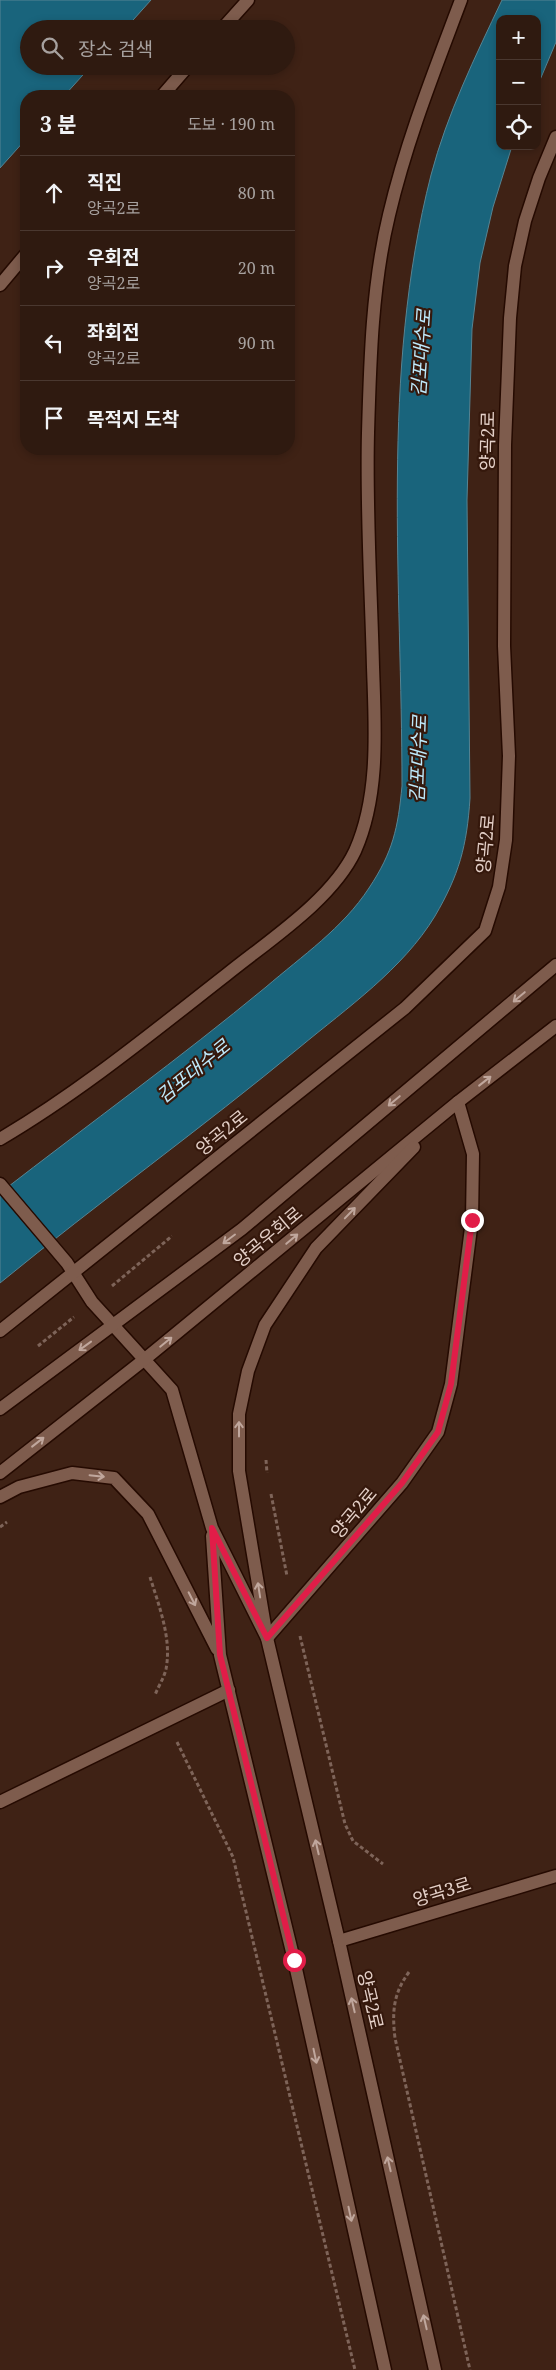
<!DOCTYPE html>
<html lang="ko">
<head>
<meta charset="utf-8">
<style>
  body { margin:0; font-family:"Noto Serif","Noto Sans KR",serif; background:#3b271e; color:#f1f3f6 }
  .controls { position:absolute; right:15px; top:15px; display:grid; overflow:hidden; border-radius:10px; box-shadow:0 2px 8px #0003 }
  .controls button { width:45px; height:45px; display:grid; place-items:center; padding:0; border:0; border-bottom:1px solid #4a3830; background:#2f1a10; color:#f1f3f6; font:25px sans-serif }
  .stop { position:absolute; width:15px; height:15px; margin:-11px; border:4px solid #e11d48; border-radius:50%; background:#fff }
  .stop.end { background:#e11d48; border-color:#fff; box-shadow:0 1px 5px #0008 }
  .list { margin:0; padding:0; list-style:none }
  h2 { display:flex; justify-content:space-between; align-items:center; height:65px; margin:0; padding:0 20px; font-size:21px }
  h2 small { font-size:16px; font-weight:400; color:#a7a19f }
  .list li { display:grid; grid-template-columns:32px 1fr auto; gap:15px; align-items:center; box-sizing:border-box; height:75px; padding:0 20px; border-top:1px solid #4a3830 }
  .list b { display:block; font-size:19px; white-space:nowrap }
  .list p { margin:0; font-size:16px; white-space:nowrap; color:#a7a19f }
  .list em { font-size:16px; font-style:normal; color:#a7a19f }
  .icon { flex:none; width:28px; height:28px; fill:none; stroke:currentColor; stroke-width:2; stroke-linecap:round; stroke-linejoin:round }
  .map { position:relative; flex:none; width:556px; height:2370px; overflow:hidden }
  .search { position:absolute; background:#2f1a10; box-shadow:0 2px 8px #0003; left:20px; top:20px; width:275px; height:55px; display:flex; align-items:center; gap:12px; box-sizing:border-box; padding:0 18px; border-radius:28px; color:#a7a19f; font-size:19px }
  .panel { position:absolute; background:#2f1a10; box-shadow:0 2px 8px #0003; left:20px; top:90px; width:275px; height:365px; border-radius:20px }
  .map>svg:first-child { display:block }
  .water { fill:#19647c; stroke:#568493 }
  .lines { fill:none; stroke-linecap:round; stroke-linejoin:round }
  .lane-casing { stroke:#250a01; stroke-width:15 }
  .secondary-casing { stroke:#250a01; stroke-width:15 }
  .path { stroke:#7e6459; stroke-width:3; stroke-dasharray:4 2.5; stroke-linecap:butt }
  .lane { stroke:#7e5c4d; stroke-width:12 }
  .secondary { stroke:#7e5c4d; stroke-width:12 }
  .oneway { stroke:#c0a79d }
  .route { stroke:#e11d48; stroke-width:6 }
  .labels { text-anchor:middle; stroke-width:4.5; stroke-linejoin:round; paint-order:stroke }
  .street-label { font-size:18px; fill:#e4d0c8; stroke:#35180c }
  .water-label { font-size:19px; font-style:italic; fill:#beeafc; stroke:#35180c }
</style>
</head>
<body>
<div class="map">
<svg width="556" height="2370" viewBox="0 0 556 2370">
  <rect width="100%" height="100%" fill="#3f2215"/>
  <g class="water">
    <path d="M0,0H151L125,29H29V66H91L64,96H26V139L0,168Z"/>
    <path d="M502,0H556V42L537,87V19H500V146H512L493,207L480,263L472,329L467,500L470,798C467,846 459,875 435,916C403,969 347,1008 300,1047C202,1128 99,1202 0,1283V1193C89,1124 180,1058 266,987C302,956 343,928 369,888C393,852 398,828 402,786C402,583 380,374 431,175C447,114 475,57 502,0Z"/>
  </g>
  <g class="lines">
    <g class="lane-casing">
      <g id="lane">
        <path d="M222,29L248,0"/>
        <path d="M162,96L188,66"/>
        <path d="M0,285L26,254"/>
        <path d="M0,1139C80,1092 153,1032 226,975C268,941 332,900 355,851C380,795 375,727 373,667C371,589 366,511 368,433C370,361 372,285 389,215C407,139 434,72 461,0"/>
        <path d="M0,1184L67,1263L92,1302L113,1325"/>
        <path d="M0,1331L405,1008L485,931L499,887L506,840L509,756L504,646L505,445L510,318L515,266L525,221L539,178L556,137"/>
        <path d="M267,1638L402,1483L438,1432L451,1384L472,1220L473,1154L458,1102"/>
        <path d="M0,1802L229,1690"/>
      </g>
    </g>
    <g class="secondary-casing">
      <g id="secondary">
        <path d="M113,1325L172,1390L212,1528L267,1638L339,1941L435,2370"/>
        <path d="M0,1409L242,1229L556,965"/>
        <path d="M0,1473L145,1359L458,1102L556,1026"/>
        <path d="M0,1497L19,1487L72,1473L114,1478L148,1514L217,1649"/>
        <path d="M212,1536L220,1655L294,1960L385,2370"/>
        <path d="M265,1626L239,1471V1414L248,1371L265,1325L316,1248L414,1147"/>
        <path d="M339,1941L556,1876"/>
      </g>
    </g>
    <g class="path">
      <path d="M112,1286L172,1236"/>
      <path d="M38,1346L74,1317"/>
      <path d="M266,1460L267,1473"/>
      <path d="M271,1494L287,1576"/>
      <path d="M0,1527L7,1522"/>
      <path d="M150,1577C159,1606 172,1639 166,1669C164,1678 158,1687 155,1695"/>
      <path d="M300,1636L345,1824L353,1841L383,1864"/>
      <path d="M177,1742L233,1857L355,2370"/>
      <path d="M409,1972C393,1994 392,2012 395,2038L470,2370"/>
    </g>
    <use href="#lane" class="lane"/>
    <use href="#secondary" class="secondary"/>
  </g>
  <defs><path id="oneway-shaft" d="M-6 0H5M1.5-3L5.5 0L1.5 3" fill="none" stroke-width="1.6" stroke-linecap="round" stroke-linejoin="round" transform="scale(1.25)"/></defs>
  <g class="oneway">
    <use href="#oneway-shaft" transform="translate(519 997) rotate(140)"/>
    <use href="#oneway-shaft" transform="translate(485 1081) rotate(-38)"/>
    <use href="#oneway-shaft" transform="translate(394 1101) rotate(140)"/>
    <use href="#oneway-shaft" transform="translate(350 1213) rotate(-46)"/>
    <use href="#oneway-shaft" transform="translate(229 1239) rotate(143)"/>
    <use href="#oneway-shaft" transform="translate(292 1239) rotate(-40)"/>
    <use href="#oneway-shaft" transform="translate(166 1342) rotate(-39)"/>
    <use href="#oneway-shaft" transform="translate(85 1346) rotate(144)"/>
    <use href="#oneway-shaft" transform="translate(239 1429) rotate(-90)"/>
    <use href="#oneway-shaft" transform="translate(38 1442) rotate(-38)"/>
    <use href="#oneway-shaft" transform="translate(97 1476) rotate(6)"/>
    <use href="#oneway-shaft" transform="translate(259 1590) rotate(-99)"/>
    <use href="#oneway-shaft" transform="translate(192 1599) rotate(63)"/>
    <use href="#oneway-shaft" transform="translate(317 1847) rotate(-103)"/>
    <use href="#oneway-shaft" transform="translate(353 2005) rotate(-103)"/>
    <use href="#oneway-shaft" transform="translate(315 2056) rotate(78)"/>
    <use href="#oneway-shaft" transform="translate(389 2164) rotate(-103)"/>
    <use href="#oneway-shaft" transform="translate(350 2214) rotate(78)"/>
    <use href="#oneway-shaft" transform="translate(425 2322) rotate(-103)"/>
  </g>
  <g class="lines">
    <path class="route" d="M294,1960L220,1655L212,1528L267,1638L402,1483L438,1432L451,1384L472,1220"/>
  </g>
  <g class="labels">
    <g class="street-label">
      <text transform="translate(488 441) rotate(-89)" y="6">양곡2로</text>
      <text transform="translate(486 844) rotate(-85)" y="6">양곡2로</text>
      <text transform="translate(222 1133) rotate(-39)" y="6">양곡2로</text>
      <text transform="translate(268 1237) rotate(-40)" y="6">양곡우회로</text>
      <text transform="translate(354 1513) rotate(-50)" y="6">양곡2로</text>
      <text transform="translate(442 1892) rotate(-17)" y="6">양곡3로</text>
      <text transform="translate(370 2000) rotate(77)" y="6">양곡2로</text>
    </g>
    <g class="water-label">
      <text transform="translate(421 353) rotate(-86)" y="7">김포대수로</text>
      <text transform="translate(418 759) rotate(-88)" y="7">김포대수로</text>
      <text transform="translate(193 1071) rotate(-39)" y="7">김포대수로</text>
    </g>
  </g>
</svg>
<div class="controls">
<button>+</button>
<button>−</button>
<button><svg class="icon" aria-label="locate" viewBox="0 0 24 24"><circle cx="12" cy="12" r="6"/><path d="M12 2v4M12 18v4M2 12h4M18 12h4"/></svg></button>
</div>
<div class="stop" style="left:294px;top:1960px"></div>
<div class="stop end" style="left:472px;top:1220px"></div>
<div class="search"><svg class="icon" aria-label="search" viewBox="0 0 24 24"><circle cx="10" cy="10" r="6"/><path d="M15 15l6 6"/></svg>장소 검색</div>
<section class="panel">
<h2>3 분<small>도보 · 190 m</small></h2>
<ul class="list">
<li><svg class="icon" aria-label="ahead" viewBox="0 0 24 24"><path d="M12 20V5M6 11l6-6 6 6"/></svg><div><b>직진</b><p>양곡2로</p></div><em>80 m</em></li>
<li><svg class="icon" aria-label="right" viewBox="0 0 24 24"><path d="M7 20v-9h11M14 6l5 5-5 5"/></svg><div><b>우회전</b><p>양곡2로</p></div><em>20 m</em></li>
<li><svg class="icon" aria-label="left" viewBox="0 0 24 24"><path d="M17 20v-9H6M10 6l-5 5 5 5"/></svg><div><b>좌회전</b><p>양곡2로</p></div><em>90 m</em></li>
<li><svg class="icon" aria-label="arrive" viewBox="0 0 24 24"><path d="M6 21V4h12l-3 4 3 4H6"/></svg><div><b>목적지 도착</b></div></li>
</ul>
</section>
</div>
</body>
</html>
